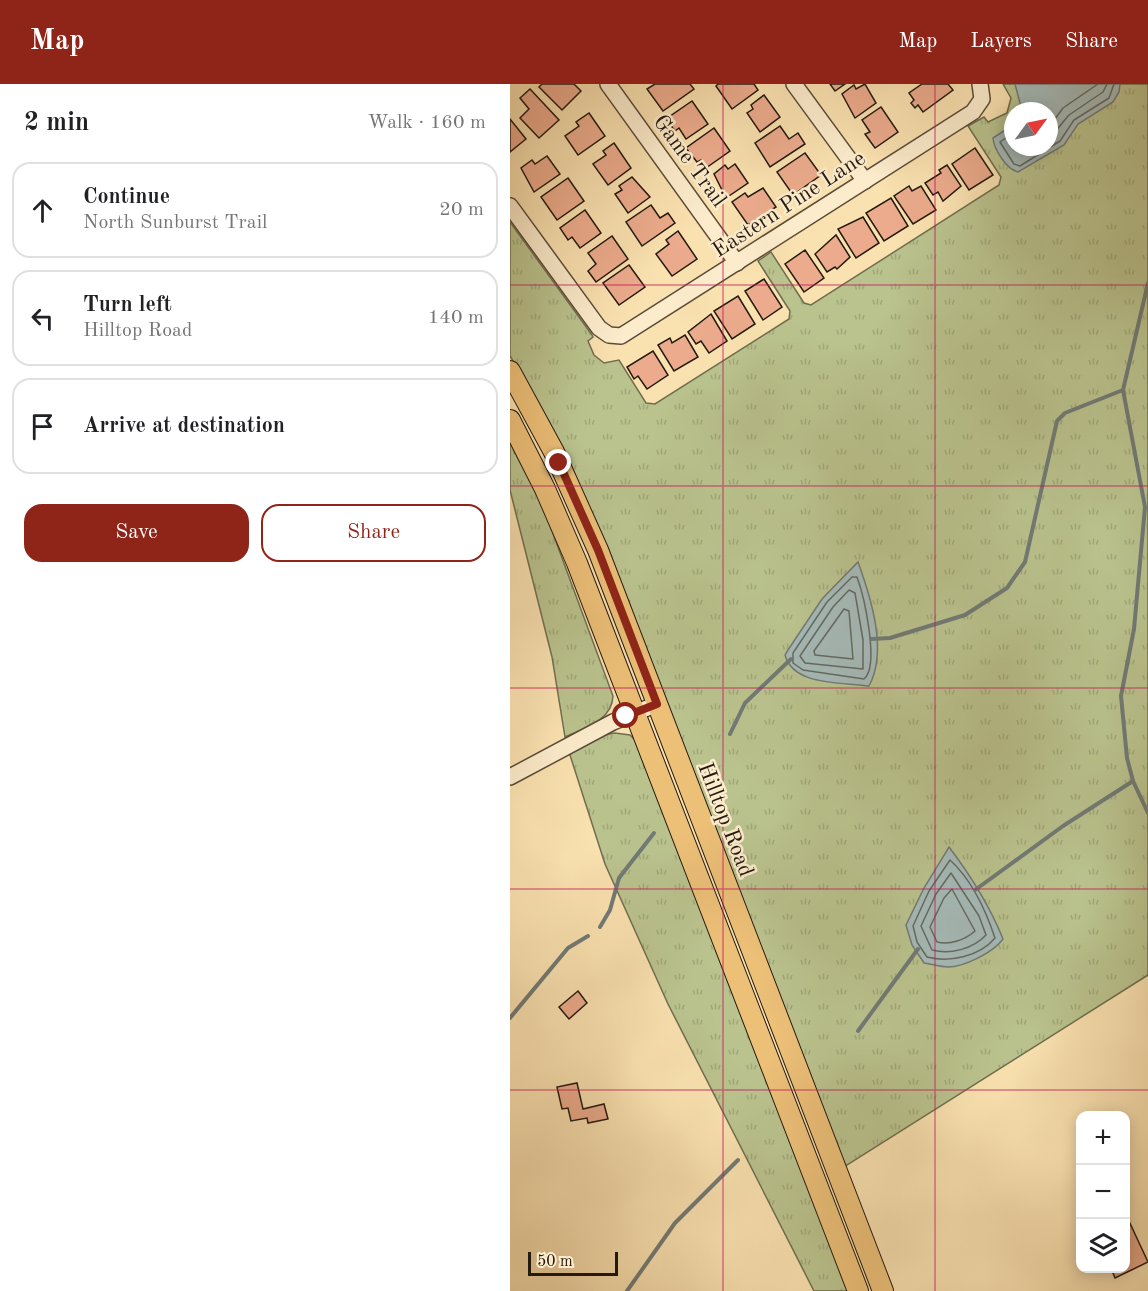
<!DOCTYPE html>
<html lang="en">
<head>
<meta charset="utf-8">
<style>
  body { margin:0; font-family:"Old Standard TT",serif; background:#f6f6f6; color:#202124 }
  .controls { position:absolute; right:18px; bottom:18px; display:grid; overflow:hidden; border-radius:12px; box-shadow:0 3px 15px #0003 }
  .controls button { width:54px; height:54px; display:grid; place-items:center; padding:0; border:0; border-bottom:2px solid #e0e0e0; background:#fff; color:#202124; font:30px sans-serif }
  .compass { position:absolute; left:494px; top:18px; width:54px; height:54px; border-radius:50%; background:#fff; box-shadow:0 3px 15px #0003; rotate:57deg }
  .scale { position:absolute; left:18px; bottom:15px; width:90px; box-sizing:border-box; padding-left:6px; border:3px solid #241a10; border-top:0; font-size:16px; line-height:21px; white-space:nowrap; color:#241a10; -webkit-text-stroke:4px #fceccc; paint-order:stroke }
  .stop { position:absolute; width:18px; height:18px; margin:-14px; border:4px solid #8f2418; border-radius:50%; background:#fff }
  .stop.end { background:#8f2418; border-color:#fff; box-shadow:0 2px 6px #0008 }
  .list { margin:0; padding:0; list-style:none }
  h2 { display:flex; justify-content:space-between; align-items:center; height:78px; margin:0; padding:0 24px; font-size:26px }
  h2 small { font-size:20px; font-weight:400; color:#757577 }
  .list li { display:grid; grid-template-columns:39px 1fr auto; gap:18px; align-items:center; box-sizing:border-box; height:96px; margin:0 12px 12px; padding:0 12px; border:2px solid #e0e0e0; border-radius:18px }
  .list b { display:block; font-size:22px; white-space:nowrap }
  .list p { margin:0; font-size:20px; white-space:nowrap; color:#757577 }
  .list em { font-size:20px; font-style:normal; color:#757577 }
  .actions { display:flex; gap:12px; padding:18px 24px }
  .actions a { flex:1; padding:14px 0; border:2px solid #8f2418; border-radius:18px; text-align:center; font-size:21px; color:#8f2418 }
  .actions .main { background:#8f2418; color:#fff }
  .icon { flex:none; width:33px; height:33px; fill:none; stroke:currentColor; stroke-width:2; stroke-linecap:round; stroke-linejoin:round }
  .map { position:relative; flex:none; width:638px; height:1207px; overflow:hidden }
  header { display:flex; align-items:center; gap:36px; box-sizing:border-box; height:84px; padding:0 30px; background:#8f2418; color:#fff }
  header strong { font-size:28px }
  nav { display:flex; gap:33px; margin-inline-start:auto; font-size:21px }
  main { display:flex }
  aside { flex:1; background:#fff }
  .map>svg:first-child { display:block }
  .grass { fill:url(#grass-tufts); stroke:#6f6e4f; stroke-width:1.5; fill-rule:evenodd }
  .water { fill:#a5bab8; stroke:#717a75; stroke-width:1.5 }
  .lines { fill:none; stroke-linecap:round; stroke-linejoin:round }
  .shore { stroke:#646a64; stroke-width:1.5 }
  .stream { stroke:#717a75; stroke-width:4 }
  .building { fill:#ebab8c; stroke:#241a10; stroke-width:1.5 }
  .minor-casing { stroke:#5a4c38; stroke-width:18 }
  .major-casing { stroke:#241a10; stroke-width:22 }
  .minor { stroke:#fceccc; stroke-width:15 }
  .major { stroke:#edc078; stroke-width:20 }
  .route { stroke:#8f2418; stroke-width:8 }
  .grid { fill:none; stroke:#c2185b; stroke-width:1.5; stroke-opacity:0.55 }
  .labels { text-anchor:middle; stroke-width:5; stroke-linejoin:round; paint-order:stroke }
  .street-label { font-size:22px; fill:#241a10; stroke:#fceccc }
</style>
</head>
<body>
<header>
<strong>Map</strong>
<nav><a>Map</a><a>Layers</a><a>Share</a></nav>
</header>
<main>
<aside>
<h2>2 min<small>Walk · 160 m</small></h2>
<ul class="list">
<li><svg class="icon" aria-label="ahead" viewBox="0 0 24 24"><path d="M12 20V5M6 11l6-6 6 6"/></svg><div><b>Continue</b><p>North Sunburst Trail</p></div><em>20 m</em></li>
<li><svg class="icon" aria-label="left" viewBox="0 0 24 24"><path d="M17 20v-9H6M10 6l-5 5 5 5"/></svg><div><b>Turn left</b><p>Hilltop Road</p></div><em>140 m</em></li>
<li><svg class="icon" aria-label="arrive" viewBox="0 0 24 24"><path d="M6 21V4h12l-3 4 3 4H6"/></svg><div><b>Arrive at destination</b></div></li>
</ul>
<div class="actions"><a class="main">Save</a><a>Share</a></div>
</aside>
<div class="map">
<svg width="638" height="1207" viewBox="0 0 638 1207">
  <defs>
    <pattern id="grass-tufts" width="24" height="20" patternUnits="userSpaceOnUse" patternTransform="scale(1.5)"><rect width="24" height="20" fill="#bac38e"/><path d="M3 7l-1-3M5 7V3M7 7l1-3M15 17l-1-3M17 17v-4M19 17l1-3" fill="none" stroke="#a0a779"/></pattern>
  </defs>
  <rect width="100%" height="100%" fill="#fae1b0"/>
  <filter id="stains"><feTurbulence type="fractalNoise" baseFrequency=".00333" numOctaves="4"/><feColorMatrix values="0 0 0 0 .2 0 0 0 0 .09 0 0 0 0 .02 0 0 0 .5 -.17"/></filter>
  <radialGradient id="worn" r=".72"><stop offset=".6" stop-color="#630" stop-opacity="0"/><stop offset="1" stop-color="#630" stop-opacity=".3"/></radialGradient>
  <g class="grass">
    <path d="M493,0H638V891L334,1083L22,309L0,272V138L82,251L83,253L78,257L84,271L94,279L109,276L136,319L145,320L279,235L280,227L248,177L261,168L294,219L301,221L489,101L491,93L458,42L474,33L478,38L497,29L501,14ZM503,27H539V63H503Z"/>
    <path d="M0,352L35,428L103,612C102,637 74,644 55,653L42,573L0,406Z"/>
    <path d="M105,649L120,651L130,661L338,1207H304L158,920L95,780L59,668L93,651Z"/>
  </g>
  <g class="water">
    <path d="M505,0H610L609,8L603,18L568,40L554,61L508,88C496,85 484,65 483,54L503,41V63H539V27H512Z"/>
    <path d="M348,478C361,514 378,567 359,602C332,598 283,602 275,571L278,566L312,515Z"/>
    <path d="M439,763C461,792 479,820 493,855C484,868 454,883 438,883C430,883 422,880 414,879L402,861L396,841L414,804Z"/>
  </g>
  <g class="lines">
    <g class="shore">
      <path d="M539,43L553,24L588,0"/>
      <path d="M503,49L490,58L504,80L510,82L550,57L564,36L599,14L604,0"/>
      <path d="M539,55L559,31L593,8L597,0"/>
      <path d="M342,493H347C354,512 370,582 354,595L293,586L283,579V569L317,518Z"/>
      <path d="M339,506L345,509L353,556V585L295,579L290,572L323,523Z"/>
      <path d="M334,525L339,527L343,575L305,571L304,567Z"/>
      <path d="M440,776C461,795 476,827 485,854C470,872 440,879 417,873L407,858L403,842L419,807Z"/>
      <path d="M441,789L469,832L476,851C463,865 440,871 422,866L411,842L426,810Z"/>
      <path d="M442,805L465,847C455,856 440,861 427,858L420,843L434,814Z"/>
    </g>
    <g class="stream">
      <path d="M638,199L613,306L635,423L624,545L611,612L617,674L623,697L638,729"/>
      <path d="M361,555L380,554L455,531L497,504L515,478L547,337L555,329L613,306"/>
      <path d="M220,650L235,619L281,575"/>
      <path d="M465,806L553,742L623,697"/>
      <path d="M90,843L100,826L109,794L144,749"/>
      <path d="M0,934L58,864L78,852"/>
      <path d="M348,947L408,865"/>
      <path d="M117,1207L165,1139L228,1076"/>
    </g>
  </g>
  <g class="building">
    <path d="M32,0H64L71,7L52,26L29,3Z"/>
    <path d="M145,0H180L184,5L153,27L137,5Z"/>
    <path d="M208,0H244L248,6L222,25L206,2Z"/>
    <path d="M320,0H335L325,7Z"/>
    <path d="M355,0L366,19L345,34L332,10L344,1L346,5Z"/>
    <path d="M412,0H438L443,6L413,28L408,21L405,24L401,19L404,16L399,9Z"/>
    <path d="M20,5L49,36L29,54L10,34L19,25L10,14Z"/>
    <path d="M254,11L270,33L250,48L237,29L243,25L241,21Z"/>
    <path d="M182,17L198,40L176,55L169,44L165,47L156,35Z"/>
    <path d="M371,23L388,48L365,64L355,50L360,48L352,36Z"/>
    <path d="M79,29L95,52L68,71L55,52L69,42L66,38Z"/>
    <path d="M0,35L16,55L0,68Z"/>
    <path d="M270,42L279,55L288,49L295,60L260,83L245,59Z"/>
    <path d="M204,44L220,67L196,84L191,76L187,78L176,64Z"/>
    <path d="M104,59L121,84L98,101L83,80L96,71L93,67Z"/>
    <path d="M465,64L483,91L459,106L442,80Z"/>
    <path d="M295,69L311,91L283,111L267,88Z"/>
    <path d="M37,72L50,90L24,108L11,84L22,76L25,80Z"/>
    <path d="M225,80L238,99L216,114L204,90L215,81L218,85Z"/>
    <path d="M437,81L451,102L433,117L428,108L423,111L415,99L431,89L429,86Z"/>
    <path d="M122,93L140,113L118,129L105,110L112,106L109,102Z"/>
    <path d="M58,94L74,117L47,136L31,113Z"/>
    <path d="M399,102L402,107L411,102L426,126L403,140L384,112Z"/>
    <path d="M253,104L266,123L238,141L222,118L235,109L238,113Z"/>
    <path d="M381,114L398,142L374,157L356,129Z"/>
    <path d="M141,121L150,134L158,129L165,139L132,162L116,138Z"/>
    <path d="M75,126L91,149L70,164L62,153L58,156L50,144Z"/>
    <path d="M353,133L369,159L346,174L328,145Z"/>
    <path d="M168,147L187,175L162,192L146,170L159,160L156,156Z"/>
    <path d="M326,151L340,173L327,185L325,183L317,188L305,170Z"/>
    <path d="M102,152L118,175L86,198L78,187L86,180L78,169Z"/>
    <path d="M295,166L314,194L294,208L275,180Z"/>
    <path d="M119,181L135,203L109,221L93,199Z"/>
    <path d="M254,195L272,223L253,236L235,207Z"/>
    <path d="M228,212L245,240L222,255L204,227Z"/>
    <path d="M201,230L217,257L199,269L191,257L186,260L178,248Z"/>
    <path d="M175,251L188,273L164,287L148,261L160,254L162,259Z"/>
    <path d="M143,267L158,291L137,305L128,292L124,295L117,283Z"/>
    <path d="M68,907L77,919L59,935L49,923Z"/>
    <path d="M67,999L73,1025L94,1020L98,1035L78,1039L77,1034L61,1037L58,1024L52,1025L47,1003Z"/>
    <path d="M618,1135L638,1178L605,1194L601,1184H616Z"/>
  </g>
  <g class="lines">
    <g class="minor-casing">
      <g id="minor">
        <path d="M98,0L227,179"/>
        <path d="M284,0L355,97"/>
        <path d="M0,122L89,244L99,251L111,252L463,28L472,15L470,0"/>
        <path d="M0,693L103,638L147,620"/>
      </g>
    </g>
    <g class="major-casing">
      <g id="major">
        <path d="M0,287L44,368L88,466L373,1207"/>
        <path d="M0,336L35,405L67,479L348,1207"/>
      </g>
    </g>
    <use href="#minor" class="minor"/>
    <use href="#major" class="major"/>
  </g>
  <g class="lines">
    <path class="route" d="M49,379L88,466L147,620L116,632"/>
  </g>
  <path class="grid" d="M213,0V1207M425,0V1207M0,201H638M0,402H638M0,604H638M0,805H638M0,1006H638"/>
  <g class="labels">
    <g class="street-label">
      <text transform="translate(181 76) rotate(54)" y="8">Game Trail</text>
      <text transform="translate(278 119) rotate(-33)" y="8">Eastern Pine Lane</text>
      <text transform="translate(217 735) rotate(69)" y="8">Hilltop Road</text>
    </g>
  </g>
  <rect width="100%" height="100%" filter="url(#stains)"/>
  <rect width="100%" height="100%" fill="url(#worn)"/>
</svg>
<div class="controls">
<button>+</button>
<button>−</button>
<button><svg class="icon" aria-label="layers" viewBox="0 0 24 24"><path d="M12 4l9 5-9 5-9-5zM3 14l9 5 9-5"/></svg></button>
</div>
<svg class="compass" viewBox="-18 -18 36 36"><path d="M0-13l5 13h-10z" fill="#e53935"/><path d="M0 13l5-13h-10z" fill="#757577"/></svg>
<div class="scale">50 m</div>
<div class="stop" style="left:116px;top:632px"></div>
<div class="stop end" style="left:49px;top:379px"></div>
</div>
</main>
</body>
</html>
